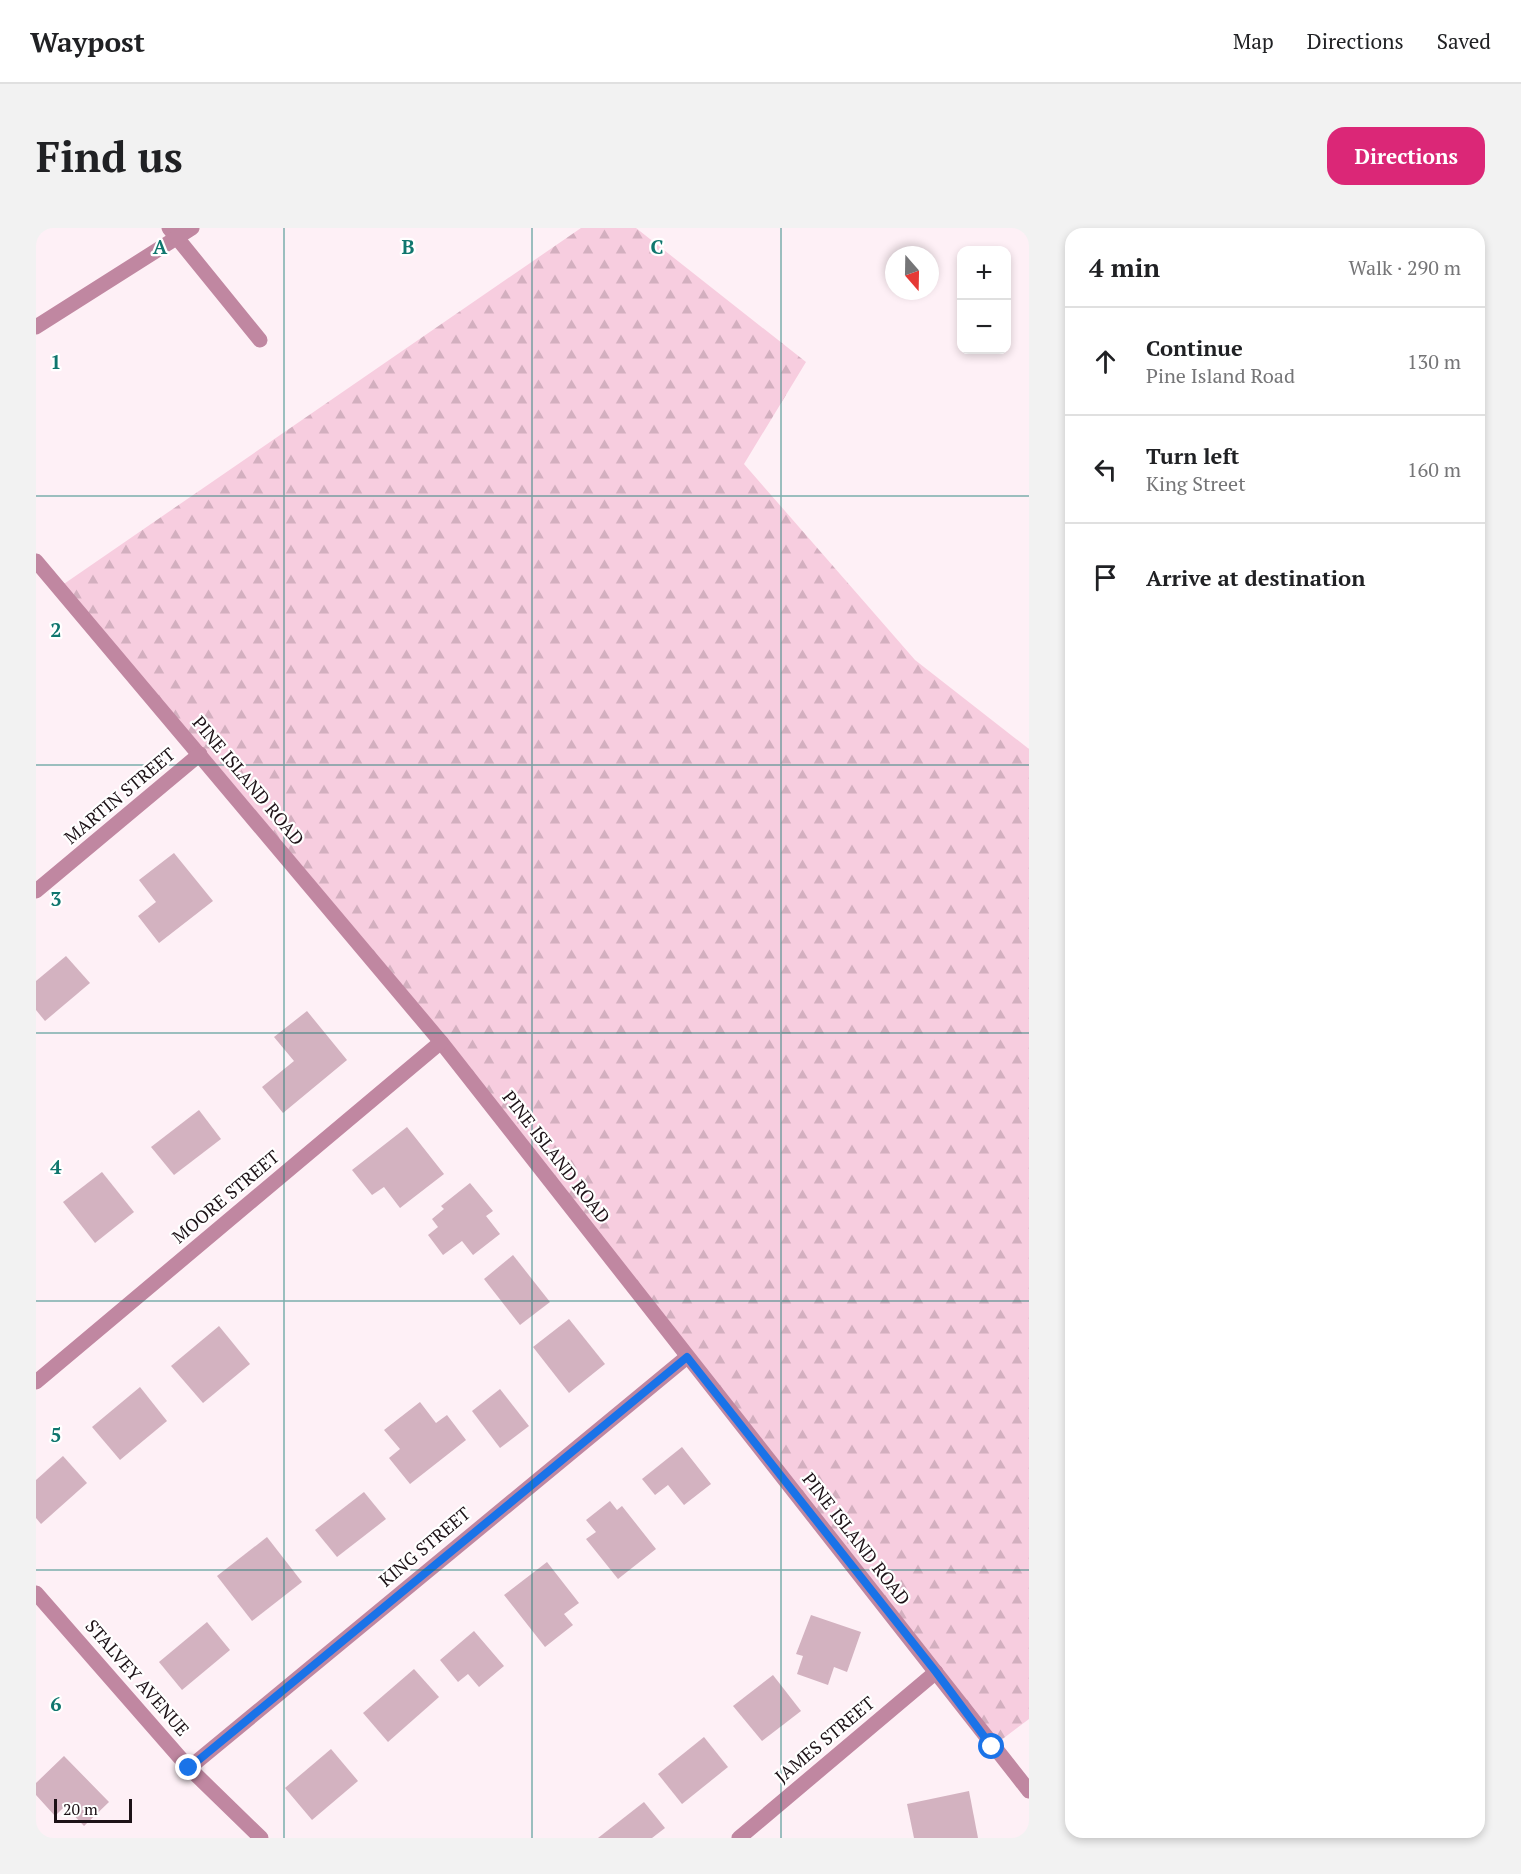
<!DOCTYPE html>
<html lang="en">
<head>
<meta charset="utf-8">
<style>
  body { margin:0; font-family:"PT Serif",serif; background:#f2f2f2; color:#202124 }
  .controls { position:absolute; right:18px; top:18px; display:grid; overflow:hidden; border-radius:12px; box-shadow:0 3px 9px #0003 }
  .controls button { width:54px; height:54px; display:grid; place-items:center; padding:0; border:0; border-bottom:2px solid #e0e0e0; background:#fff; color:#202124; font:30px sans-serif }
  .compass { position:absolute; left:849px; top:18px; width:54px; height:54px; border-radius:50%; background:#fff; box-shadow:0 3px 9px #0003; rotate:160deg }
  .scale { position:absolute; left:18px; bottom:15px; width:78px; box-sizing:border-box; padding-left:6px; border:3px solid #1d1217; border-top:0; font-size:16px; line-height:21px; white-space:nowrap; color:#1d1217; -webkit-text-stroke:4px #fff; paint-order:stroke }
  .stop { position:absolute; width:18px; height:18px; margin:-14px; border:4px solid #1a73e8; border-radius:50%; background:#fff }
  .stop.end { background:#1a73e8; border-color:#fff; box-shadow:0 2px 6px #0008 }
  .list { margin:0; padding:0; list-style:none }
  h2 { display:flex; justify-content:space-between; align-items:center; height:78px; margin:0; padding:0 24px; font-size:26px }
  h2 small { font-size:20px; font-weight:400; color:#757577 }
  .list li { display:grid; grid-template-columns:39px 1fr auto; gap:18px; align-items:center; box-sizing:border-box; height:108px; padding:0 24px; border-top:2px solid #e0e0e0 }
  .list b { display:block; font-size:22px; white-space:nowrap }
  .list p { margin:0; font-size:20px; white-space:nowrap; color:#757577 }
  .list em { font-size:20px; font-style:normal; color:#757577 }
  .icon { flex:none; width:33px; height:33px; fill:none; stroke:currentColor; stroke-width:2; stroke-linecap:round; stroke-linejoin:round }
  .map { position:relative; flex:none; width:993px; height:1610px; overflow:hidden; border-radius:18px }
  header { display:flex; align-items:center; gap:36px; box-sizing:border-box; height:84px; padding:0 30px; background:#fff; border-bottom:2px solid #e0e0e0 }
  header strong { font-size:28px }
  nav { display:flex; gap:33px; margin-inline-start:auto; font-size:21px }
  .intro { display:flex; align-items:center; justify-content:space-between; box-sizing:border-box; height:144px; padding:0 36px }
  h1 { margin:0; font-size:42px }
  .button { padding:15px 27px; border-radius:18px; background:#db2777; color:#fff; font-size:21px; font-weight:700 }
  main { display:flex; gap:36px; padding:0 36px }
  aside { flex:1; background:#fff; border-radius:18px; box-shadow:0 3px 9px #0003 }
  .map>svg:first-child { display:block }
  .forest { fill:url(#forest-firs) }
  .building { fill:#d3b2c0 }
  .lines { fill:none; stroke-linecap:round; stroke-linejoin:round }
  .minor { stroke:#c087a1; stroke-width:15 }
  .route { stroke:#1a73e8; stroke-width:8 }
  .grid { fill:none; stroke:#0f766e; stroke-width:1.5; stroke-opacity:0.55 }
  .labels { text-anchor:middle; stroke-width:4.5; stroke-linejoin:round; paint-order:stroke }
  .street-label { font-size:18px; fill:#1d1217; stroke:#fff }
  .grid-label { font-size:20px; text-anchor:middle; font-weight:bold; fill:#0f766e; stroke:#fff; stroke-width:4.5; stroke-linejoin:round; paint-order:stroke }
</style>
</head>
<body>
<header>
<strong>Waypost</strong>
<nav><a>Map</a><a>Directions</a><a>Saved</a></nav>
</header>
<div class="intro"><h1>Find us</h1><a class="button">Directions</a></div>
<main>
<div class="map">
<svg width="993" height="1610" viewBox="0 0 993 1610">
  <defs>
    <pattern id="forest-firs" width="22" height="20" patternUnits="userSpaceOnUse" patternTransform="scale(1.5)"><rect width="22" height="20" fill="#f7cddf"/><path d="M5 1l3.5 6h-7zM16 11l3.5 6h-7z" fill="#d3afbf"/></pattern>
  </defs>
  <rect width="100%" height="100%" fill="#fef0f6"/>
  <path class="forest" d="M545,0H600L770,134L708,236L879,432L993,521V1491L956,1519L405,814L22,360Z"/>
  <g class="building">
    <path d="M138,625L177,673L123,715L102,688L120,674L103,652Z"/>
    <path d="M30,728L54,755L9,793L0,782V753Z"/>
    <path d="M271,783L311,832L247,885L226,859L258,833L238,809Z"/>
    <path d="M163,882L185,911L138,947L115,919Z"/>
    <path d="M371,899L408,946L364,980L348,959L336,967L316,942Z"/>
    <path d="M66,944L98,984L59,1015L27,974Z"/>
    <path d="M434,955L457,983L450,988L464,1006L437,1027L426,1013L407,1027L392,1007L402,999L396,991L408,981L405,978Z"/>
    <path d="M477,1027L514,1074L484,1097L448,1051Z"/>
    <path d="M533,1091L569,1136L533,1165L497,1119Z"/>
    <path d="M183,1098L214,1136L167,1175L135,1138Z"/>
    <path d="M104,1159L131,1193L84,1232L56,1199Z"/>
    <path d="M464,1161L493,1198L464,1220L436,1183Z"/>
    <path d="M384,1174L400,1195L411,1187L430,1212L374,1256L353,1230L364,1221L348,1202Z"/>
    <path d="M646,1219L675,1256L648,1277L632,1257L619,1267L606,1251Z"/>
    <path d="M27,1228L51,1255L5,1296L0,1290V1252Z"/>
    <path d="M328,1264L350,1291L301,1329L279,1302Z"/>
    <path d="M574,1273L581,1282L586,1278L620,1321L582,1351L550,1311L560,1304L550,1292Z"/>
    <path d="M231,1309L266,1354L216,1393L181,1348Z"/>
    <path d="M511,1334L543,1375L528,1386L537,1397L509,1419L468,1367Z"/>
    <path d="M775,1387L825,1404L811,1444L798,1439L792,1457L761,1446L767,1428L760,1426Z"/>
    <path d="M171,1394L194,1422L146,1462L123,1434Z"/>
    <path d="M438,1403L468,1438L443,1459L432,1446L422,1454L404,1432Z"/>
    <path d="M378,1441L403,1469L352,1514L327,1485Z"/>
    <path d="M737,1447L765,1483L726,1513L697,1478Z"/>
    <path d="M668,1509L692,1539L646,1576L622,1546Z"/>
    <path d="M295,1521L322,1553L276,1592L249,1560Z"/>
    <path d="M28,1528L73,1574L48,1598L29,1578L19,1588L0,1567V1555Z"/>
    <path d="M933,1563L942,1610H878L871,1576Z"/>
    <path d="M608,1574L629,1600L616,1610H562Z"/>
  </g>
  <g class="lines">
    <g class="minor">
      <path d="M133,0L224,112"/>
      <path d="M0,99L156,0"/>
      <path d="M0,333L405,814L993,1563"/>
      <path d="M0,663L164,526"/>
      <path d="M0,1154L405,814"/>
      <path d="M0,1365L153,1540L225,1610"/>
      <path d="M153,1540L651,1129"/>
      <path d="M703,1610L900,1444"/>
    </g>
  </g>
  <g class="lines">
    <path class="route" d="M153,1540L651,1129L900,1444L956,1519"/>
  </g>
  <path class="grid" d="M248,0V1610M496,0V1610M745,0V1610M0,268H993M0,537H993M0,805H993M0,1073H993M0,1342H993"/>
  <g class="labels">
    <g class="street-label">
      <text transform="translate(212 553) rotate(50)" y="6">PINE ISLAND ROAD</text>
      <text transform="translate(84 568) rotate(-40)" y="6">MARTIN STREET</text>
      <text transform="translate(520 929) rotate(52)" y="6">PINE ISLAND ROAD</text>
      <text transform="translate(190 969) rotate(-40)" y="6">MOORE STREET</text>
      <text transform="translate(820 1311) rotate(52)" y="6">PINE ISLAND ROAD</text>
      <text transform="translate(389 1319) rotate(-40)" y="6">KING STREET</text>
      <text transform="translate(101 1450) rotate(49)" y="6">STALVEY AVENUE</text>
      <text transform="translate(789 1512) rotate(-40)" y="6">JAMES STREET</text>
    </g>
  </g>
  <g class="grid-label">
    <text x="124" y="26">A</text>
    <text x="372" y="26">B</text>
    <text x="621" y="26">C</text>
    <text x="20" y="141">1</text>
    <text x="20" y="409">2</text>
    <text x="20" y="678">3</text>
    <text x="20" y="946">4</text>
    <text x="20" y="1214">5</text>
    <text x="20" y="1483">6</text>
  </g>
</svg>
<div class="controls">
<button>+</button>
<button>−</button>
</div>
<svg class="compass" viewBox="-18 -18 36 36"><path d="M0-13l5 13h-10z" fill="#e53935"/><path d="M0 13l5-13h-10z" fill="#757577"/></svg>
<div class="scale">20 m</div>
<div class="stop" style="left:956px;top:1519px"></div>
<div class="stop end" style="left:153px;top:1540px"></div>
</div>
<aside>
<h2>4 min<small>Walk · 290 m</small></h2>
<ul class="list">
<li><svg class="icon" aria-label="ahead" viewBox="0 0 24 24"><path d="M12 20V5M6 11l6-6 6 6"/></svg><div><b>Continue</b><p>Pine Island Road</p></div><em>130 m</em></li>
<li><svg class="icon" aria-label="left" viewBox="0 0 24 24"><path d="M17 20v-9H6M10 6l-5 5 5 5"/></svg><div><b>Turn left</b><p>King Street</p></div><em>160 m</em></li>
<li><svg class="icon" aria-label="arrive" viewBox="0 0 24 24"><path d="M6 21V4h12l-3 4 3 4H6"/></svg><div><b>Arrive at destination</b></div></li>
</ul>
</aside>
</main>
</body>
</html>
